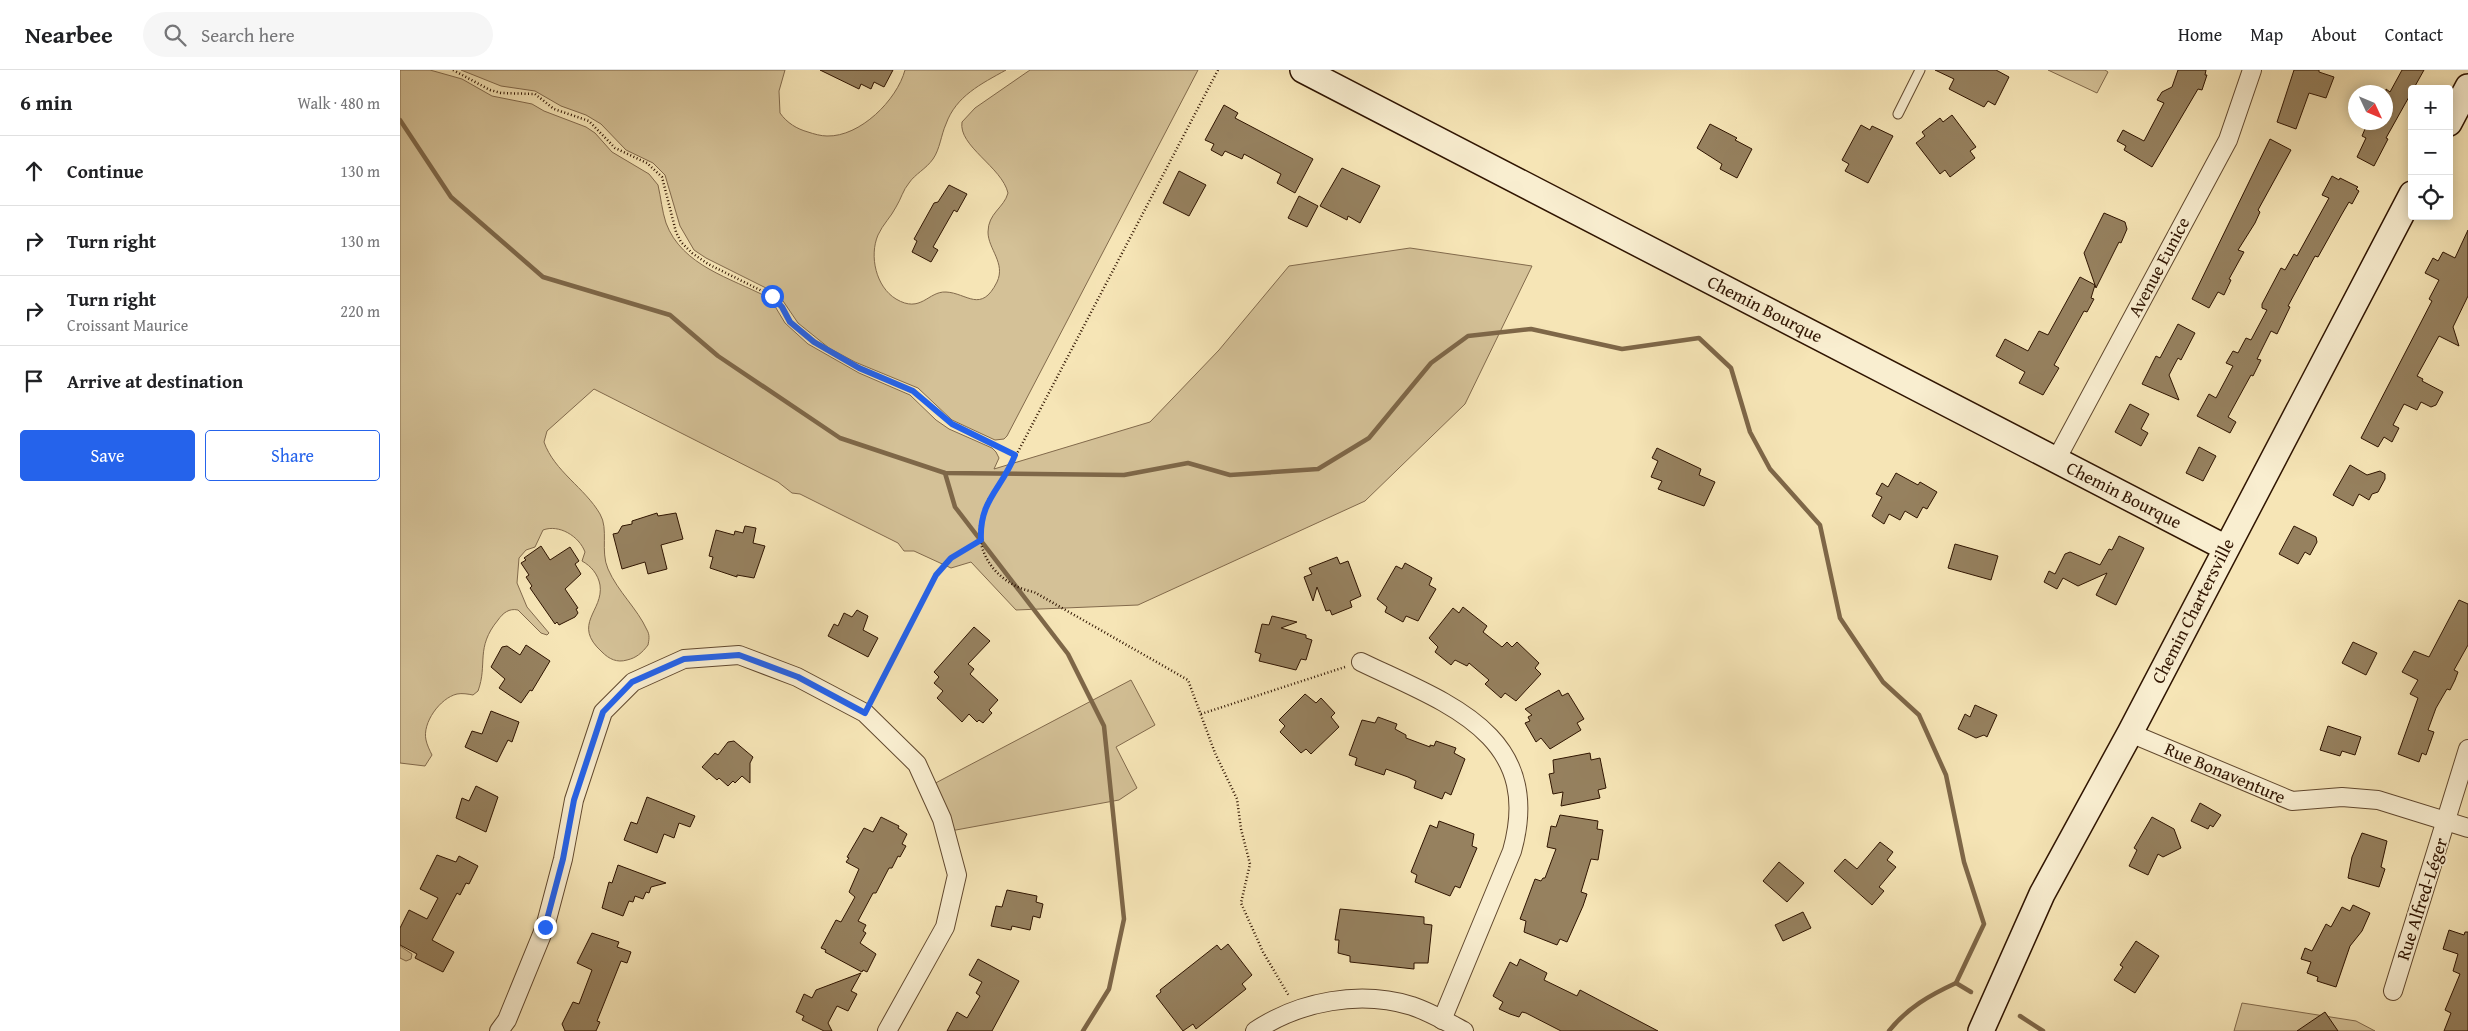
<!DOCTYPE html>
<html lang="en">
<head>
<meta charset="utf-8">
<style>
  body { margin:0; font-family:"Gentium Book Plus",serif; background:#f6f6f6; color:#202124 }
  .controls { position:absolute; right:15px; top:15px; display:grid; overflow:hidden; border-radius:5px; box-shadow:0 2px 12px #0003 }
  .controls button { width:45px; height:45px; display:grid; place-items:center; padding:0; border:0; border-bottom:1px solid #e0e0e0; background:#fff; color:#202124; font:25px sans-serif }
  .compass { position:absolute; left:1948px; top:15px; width:45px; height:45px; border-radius:50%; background:#fff; box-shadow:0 2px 12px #0003; rotate:134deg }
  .stop { position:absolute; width:15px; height:15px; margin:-11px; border:4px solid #2563eb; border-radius:50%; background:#fff }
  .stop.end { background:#2563eb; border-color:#fff; box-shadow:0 1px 5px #0008 }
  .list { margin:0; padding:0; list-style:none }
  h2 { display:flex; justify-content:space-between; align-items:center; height:65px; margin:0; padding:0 20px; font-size:21px }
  h2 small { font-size:16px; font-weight:400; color:#757577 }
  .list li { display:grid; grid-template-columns:32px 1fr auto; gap:15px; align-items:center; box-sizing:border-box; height:70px; padding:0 20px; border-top:1px solid #e0e0e0 }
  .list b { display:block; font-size:19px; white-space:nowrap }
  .list p { margin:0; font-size:16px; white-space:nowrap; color:#757577 }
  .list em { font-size:16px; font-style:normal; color:#757577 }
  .actions { display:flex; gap:10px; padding:15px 20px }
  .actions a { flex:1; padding:11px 0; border:1px solid #2563eb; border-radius:5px; text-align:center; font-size:18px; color:#2563eb }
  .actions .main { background:#2563eb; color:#fff }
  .icon { flex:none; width:28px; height:28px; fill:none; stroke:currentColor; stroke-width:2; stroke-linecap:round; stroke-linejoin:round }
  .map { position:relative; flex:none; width:2068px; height:961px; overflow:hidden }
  header { display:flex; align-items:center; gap:30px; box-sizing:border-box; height:70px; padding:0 25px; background:#fff; border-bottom:1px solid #e0e0e0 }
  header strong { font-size:24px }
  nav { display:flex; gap:28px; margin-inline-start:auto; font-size:18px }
  .search { width:350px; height:45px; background:#f6f6f6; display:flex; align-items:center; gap:12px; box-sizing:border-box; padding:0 18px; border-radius:28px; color:#757577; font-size:19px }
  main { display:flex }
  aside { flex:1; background:#fff }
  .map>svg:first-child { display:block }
  .green { fill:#d4c197; stroke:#826a4c }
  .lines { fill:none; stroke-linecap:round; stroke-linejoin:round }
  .stream { stroke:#7e6748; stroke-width:4.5 }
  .building { fill:#96815f; stroke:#2f1400 }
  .lane-casing { stroke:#61482e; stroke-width:11 }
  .street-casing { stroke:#61482e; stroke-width:20 }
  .secondary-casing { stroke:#2f1400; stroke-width:28 }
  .path { stroke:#2f1400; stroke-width:2.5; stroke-dasharray:1 2.5; stroke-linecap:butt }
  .lane { stroke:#f9eed0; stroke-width:9 }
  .street { stroke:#f9eed0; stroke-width:18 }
  .secondary { stroke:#f9eed0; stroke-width:25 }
  .route { stroke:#2563eb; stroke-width:6 }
  .labels { text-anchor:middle; stroke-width:4; stroke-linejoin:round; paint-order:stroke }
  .street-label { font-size:18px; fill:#2f1400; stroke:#f9eed0 }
</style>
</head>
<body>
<header>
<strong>Nearbee</strong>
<div class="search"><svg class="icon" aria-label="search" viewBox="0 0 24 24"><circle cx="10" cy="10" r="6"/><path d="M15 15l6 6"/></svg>Search here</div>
<nav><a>Home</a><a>Map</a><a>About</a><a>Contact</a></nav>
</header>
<main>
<aside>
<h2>6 min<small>Walk · 480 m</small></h2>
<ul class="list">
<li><svg class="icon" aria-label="ahead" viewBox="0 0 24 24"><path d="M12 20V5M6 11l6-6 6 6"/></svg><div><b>Continue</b></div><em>130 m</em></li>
<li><svg class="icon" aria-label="right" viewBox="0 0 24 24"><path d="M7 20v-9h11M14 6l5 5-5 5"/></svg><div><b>Turn right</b></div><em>130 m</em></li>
<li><svg class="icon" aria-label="right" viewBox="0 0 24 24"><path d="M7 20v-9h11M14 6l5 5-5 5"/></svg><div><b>Turn right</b><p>Croissant Maurice</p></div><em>220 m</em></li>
<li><svg class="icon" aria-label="arrive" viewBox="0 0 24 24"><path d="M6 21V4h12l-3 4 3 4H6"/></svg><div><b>Arrive at destination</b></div></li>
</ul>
<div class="actions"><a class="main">Save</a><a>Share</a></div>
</aside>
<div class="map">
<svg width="2068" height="961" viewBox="0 0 2068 961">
  <rect width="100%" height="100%" fill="#f6e5b6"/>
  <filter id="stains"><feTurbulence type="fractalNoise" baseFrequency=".004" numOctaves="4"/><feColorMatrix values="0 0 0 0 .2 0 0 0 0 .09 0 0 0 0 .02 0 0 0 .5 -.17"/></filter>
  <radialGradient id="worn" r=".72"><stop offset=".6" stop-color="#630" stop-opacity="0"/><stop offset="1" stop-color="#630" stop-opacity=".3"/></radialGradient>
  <g class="green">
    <path d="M0,0H30L62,9L92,26L132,34L144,41L186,57L195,63L212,82L249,104L258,115C261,128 262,141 266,153C282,196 331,208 367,227L373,233L385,253L408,274L459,303L510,325L536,350L549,359L592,378L596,382L599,388L594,399L750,352L819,280L889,196L1010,178L1132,196L1065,334L965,431L738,535L616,540L571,492L551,498L514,481H504L498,473L400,424L392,423L378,412L194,319L147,361L144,372C154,401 185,418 200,444C209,459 200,481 208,499C218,522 237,538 247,560C250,565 249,570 248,575C242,583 236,588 227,590C217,593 209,589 202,582C171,554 204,541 200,515C198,504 191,496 182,491L185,482C179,466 159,454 143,460L135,477L126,480L119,488L117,513L127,537L149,563L147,565L141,563L118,540C109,538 103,543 98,550C75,578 88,594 78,621L73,625C68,624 62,623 57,624C40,628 22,653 26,670C27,675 30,681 32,685L25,696L0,693Z"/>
    <path d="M61,0H385L379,21L380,43C387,53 397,59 408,62C414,64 421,66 427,66C460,67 497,30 505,0H606C581,14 556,26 546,54C541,65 540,79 533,89C526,99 515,104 509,113C503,120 501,129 496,137C491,147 483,154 478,165C469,186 476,217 496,229C521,244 528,221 546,222C567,223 581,244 597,212C606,193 588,179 588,162C588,143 604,138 608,123C602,97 558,76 562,52L575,38L630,0H798L607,366L604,369L595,370L552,350L518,318L455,292L429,278L398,253L381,228L374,222L306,188L294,180L280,156L265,105L253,93L226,80L201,54L186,45L161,36L135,21L101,16Z"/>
    <path d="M1648,0H1705L1708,2L1697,23Z"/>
    <path d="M731,610L755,655L716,677L737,718L719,730L545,762L528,717Z"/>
    <path d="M0,876L12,884L11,889L6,891L0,888Z"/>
    <path d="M1842,933L1956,951L1975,961H1834Z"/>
  </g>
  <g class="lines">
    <g class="stream">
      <path d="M0,50L51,127L143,207L270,245L318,286L440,368L545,403L724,405L788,393L830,405L918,399L969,368L1031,293L1068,266L1131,259L1222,279L1299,268L1331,298L1350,362L1370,399L1420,455L1440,548L1483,612L1519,645L1546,705L1564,792L1584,854L1556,913C1530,925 1507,938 1489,961"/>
      <path d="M545,403L555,437L668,584L704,656L724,849L709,919L683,961"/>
      <path d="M1556,913L1571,922"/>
      <path d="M1620,946L1643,961"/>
    </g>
  </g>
  <g class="building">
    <path d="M420,0H493L484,17L474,12L471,19L461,14L459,19Z"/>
    <path d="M1535,0H1596L1609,7L1595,35L1588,31L1584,37L1549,19L1554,9Z"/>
    <path d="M1778,0H1806L1805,5H1807L1802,20L1798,19L1752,97L1724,80L1726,76L1717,71L1723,60L1744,71L1764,33L1757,30L1762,22L1772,17Z"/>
    <path d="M1894,0H1919V2L1934,7L1926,28L1909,23L1896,59L1877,52Z"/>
    <path d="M2002,0H2024L1986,68L1988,69L1974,96L1957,87L1966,68L1962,66L1968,52H1986V19L1990,22Z"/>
    <path d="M824,35L838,43L835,48L913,89L895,123L877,113L881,104L844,84L842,89L825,81L822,86L811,80L814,74L805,70Z"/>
    <path d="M1552,45L1576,77L1570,81L1575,88L1550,107L1545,100L1540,104L1516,73L1525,66L1522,62L1540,48L1543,52Z"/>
    <path d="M1310,54L1337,68L1335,70L1352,79L1337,108L1320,99L1322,94L1297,78Z"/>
    <path d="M1461,55L1470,60L1472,56L1493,66L1468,113L1445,101L1449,94L1442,90Z"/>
    <path d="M1870,69L1891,80L1858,140L1860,142L1855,153L1838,180L1844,182L1829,209L1831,210L1824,225L1818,222L1809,238L1792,229Z"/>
    <path d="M942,98L980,116L960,153L948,146L947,150L920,136Z"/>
    <path d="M779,101L806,115L789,146L763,133Z"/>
    <path d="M1932,106L1939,110L1940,108L1958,117L1956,119L1959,121L1952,134L1949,132L1942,144L1918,187L1915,186L1888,236L1890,237L1877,264L1871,261L1857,289L1861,290L1853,306L1851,305L1828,347L1836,352L1830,363L1797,346L1809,324L1816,328L1833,296L1826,293L1833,281L1838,283L1846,268L1851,270L1867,240L1862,238V234L1881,198L1885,200L1894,184L1897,186L1929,128L1922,125Z"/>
    <path d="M549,115L567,124L557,142L554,140L533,177L538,180L531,192L512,182L517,171L514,169L534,133L538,132Z"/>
    <path d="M899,126L918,136L907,157L888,148Z"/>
    <path d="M1704,143L1725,152L1727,159L1721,173L1719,172L1696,218L1695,215L1691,228L1694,229L1687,242L1684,241L1654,295L1659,298L1643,325L1619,313L1625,302L1596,286L1605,269L1628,281L1639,261L1648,265L1680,207L1695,215L1684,183Z"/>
    <path d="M2068,160V226L2053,257L2059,276L2039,266L2017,306L2023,309L2022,311L2043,322L2036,335L2031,337L2021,332L2017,340L2004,334L1993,355L1999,358L1992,372L1984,367L1978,377L1961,368L2032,231L2029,229L2039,210L2025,203L2033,188L2038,191L2043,182L2055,188Z"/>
    <path d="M1778,254L1795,263L1781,290L1778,288L1769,305L1779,330L1742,314L1756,286L1760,288Z"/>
    <path d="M1730,334L1749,344L1741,359L1748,363L1741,376L1715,362Z"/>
    <path d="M1799,377L1816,386L1803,411L1786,403Z"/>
    <path d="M1257,378L1301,399L1299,405L1315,412L1304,436L1258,419L1262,411L1251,407L1258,391L1252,388Z"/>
    <path d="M1950,395L1967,405L1980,401L1985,404V409L1978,422L1972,424L1969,430L1959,424L1953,436L1933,425Z"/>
    <path d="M1496,403L1518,415L1520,412L1537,422L1527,439L1523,437L1517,448L1505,441L1500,450L1489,444L1484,454L1472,446L1482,427L1476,424L1482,413L1488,417Z"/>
    <path d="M257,443L258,446L276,443L283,469L261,475L267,499L248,504L245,492L222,499L213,464L218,463L222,456L232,454V451Z"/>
    <path d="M345,456L356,458L353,473L365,476L354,508L337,505V507L310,498L313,487L309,486L316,460L334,465L335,461L343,463Z"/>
    <path d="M1894,456L1916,467L1917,472L1910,485L1905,482L1898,494L1879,484Z"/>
    <path d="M1719,466L1744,478L1716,535L1696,525L1707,503L1678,516L1663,508L1657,519L1644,512L1649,501L1655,504L1665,484L1670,482L1700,495L1709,479L1712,480Z"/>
    <path d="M1555,474L1598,486L1591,510L1548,498Z"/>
    <path d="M141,476L150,490L170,477L179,491L175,494L181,504L165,519L178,538L176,539L178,543L175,547L159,555L157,552L155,554L130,518L132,516L126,507L129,505L121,493L126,490L124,488Z"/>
    <path d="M937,487L940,494L948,491L961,526L950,531L952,537L932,545L930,540L926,541L917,517L913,531L904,507L912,504L909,498Z"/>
    <path d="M1005,493L1032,508L1029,515L1036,519L1018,551L1006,546L1003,552L985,542L987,537L977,529L996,496L1002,499Z"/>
    <path d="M2059,530L2068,534V575L2054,600L2058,602L2055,610L2050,620L2047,619L2036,638L2028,660L2034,662L2026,685L2022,683L2019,692L1998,684L2018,628L2010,624L2018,610L2002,602L2014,581L2029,587Z"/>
    <path d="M1063,537L1087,556L1083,562L1102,577L1107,572L1112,577L1117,572L1139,593L1135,598L1141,604L1116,631L1105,623L1101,628L1085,614L1089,610L1069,593L1067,596L1055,590L1051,595L1035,582L1038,577L1029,568L1053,538L1059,543Z"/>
    <path d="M457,540L468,546L463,560L478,568L468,587L428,566L434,554L438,556L444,543L452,547Z"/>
    <path d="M872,546L897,552L881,558L906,565V568L912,570L906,590L901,589L896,600L859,591L861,584L855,582L862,554L869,555Z"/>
    <path d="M574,557L590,571L568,594L574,599L570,604L598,630L589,640L592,643L583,653L579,650L577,652L569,644L562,652L537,628L543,621L534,613L539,607L534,602Z"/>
    <path d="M1953,572L1977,583L1966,605L1942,593Z"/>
    <path d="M126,575L150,591L132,621L130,620L121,633L99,618L105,609L91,597L102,577L107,576L120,585Z"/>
    <path d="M1159,620L1162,626L1168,623L1184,649L1177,653L1181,660L1150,679L1141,668L1136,672L1125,653L1130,651L1128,647L1132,645L1125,639Z"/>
    <path d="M905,624L916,633L921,628L935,643L931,647L939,657L911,684L906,679L901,683L880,662L885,656L879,650Z"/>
    <path d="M1575,635L1597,645L1587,667L1584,665L1576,668L1558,659L1565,644L1570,647Z"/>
    <path d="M91,641L119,652L112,672L108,670L97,692L65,677L72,661L82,664Z"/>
    <path d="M978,647L997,654L995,659L1006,665V668L1030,677V675L1034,676L1036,671L1056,678L1054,683L1065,689L1051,725L1045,722L1042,729L1014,718L1016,711L1008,707L986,699L984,705L955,695L957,688L949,685L962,650L975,653Z"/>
    <path d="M1928,656L1961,667L1955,685L1942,681L1940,686L1920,680Z"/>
    <path d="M334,671L353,687L350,693V713L342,706L335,713L333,711L328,716L319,708L317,710L302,697L315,683L318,685L328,672Z"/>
    <path d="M1190,683L1191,690L1200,688L1206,718L1198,720L1200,728L1161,736L1163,722L1153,724L1149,704L1154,703L1153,690Z"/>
    <path d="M76,716L98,727L86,762L56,748L62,728L69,731Z"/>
    <path d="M247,727L295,746L290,757L279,753L274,768L264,764L257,783L224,770L231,752L237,754Z"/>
    <path d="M1800,733L1821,745L1813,757L1810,755L1808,759L1791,751Z"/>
    <path d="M1160,745L1198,751L1197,759L1203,760L1198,790L1191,789L1181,822L1187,824L1183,836L1167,872L1160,869L1157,875L1124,862L1126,851L1120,849L1135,809L1141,811L1143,808H1145L1156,779L1147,777L1151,756L1156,757Z"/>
    <path d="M481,747L499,756L498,758L507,764L502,774L506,776L500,787L498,786L492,798H489L476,823H473L458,851L466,855L463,861L466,863L460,873L476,884L467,902L463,900L462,902L425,882L426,880L421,878L436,850L441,852L455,827L449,822L459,799L446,792L449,788L447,787L464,758L473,762Z"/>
    <path d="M1752,747L1774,759L1781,778L1763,787L1758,784L1748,805L1729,796L1737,780L1734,778Z"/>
    <path d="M1039,751L1074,764L1072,776L1077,778L1060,818L1055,816L1050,826L1015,812L1017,805L1011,802L1030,755L1037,758Z"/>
    <path d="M1962,763L1987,771L1981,797L1985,799L1979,817L1948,808L1952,787Z"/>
    <path d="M1480,772L1493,782L1487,790L1496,797L1479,817L1484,821L1472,835L1434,801L1445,789L1457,799Z"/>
    <path d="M37,785L56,792L59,786L78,796L69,814L66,813L60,825L57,823L32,870L54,882L43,902L15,888L17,884L0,875V858L9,840L27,849L38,828L20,819Z"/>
    <path d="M1379,792L1404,813L1387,832L1363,811Z"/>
    <path d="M218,795L266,813L251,817L249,823L246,822L243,829L235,826L233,832L229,831L223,846L202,838L209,812L212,813Z"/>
    <path d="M607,820L637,826L636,832L643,834L640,848L633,846L630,860L612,856L611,860L591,856L596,836L602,837Z"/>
    <path d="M1953,835L1970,843L1962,861L1950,876L1936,917L1917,911L1918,907L1907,903L1911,892L1901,889L1905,878L1912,881L1926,854L1931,857L1942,837L1950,841Z"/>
    <path d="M940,839L1024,847V854L1032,855L1028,893H1014V899L950,892V886L938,883L939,870H935Z"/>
    <path d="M1403,842L1411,858L1383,871L1375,855Z"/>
    <path d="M2049,860L2064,865L2065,862H2068V961H2044L2051,943L2045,940L2060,904L2053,901L2058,884L2043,879Z"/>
    <path d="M192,863L219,872L217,877L231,882L227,893L221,891L197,951L200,952L196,961H165L162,954L173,932L179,934L192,900L177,893Z"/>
    <path d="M1736,871L1759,886L1735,923L1714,910L1723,897L1720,895Z"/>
    <path d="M828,874L852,905L842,914L846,919L796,959L793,954L783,961L756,926L761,922L760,920L817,875L821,880Z"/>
    <path d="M578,889L619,911L592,961H547L557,942L567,948L580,926L576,923L582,912L569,905Z"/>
    <path d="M1120,889L1147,903L1144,910L1177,926L1180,920L1258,961H1161L1126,943L1122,942L1119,947L1110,944L1099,939L1103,932L1093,926L1110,892L1117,896Z"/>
    <path d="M461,903L451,921L457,924L448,941L437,936L428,953L432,961H424L402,950L404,946L396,942L404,924L412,928L416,920Z"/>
    <path d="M1925,942L1938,961H1897Z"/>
  </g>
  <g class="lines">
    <g class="lane-casing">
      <path id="lane" d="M1498,44L1520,0"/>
    </g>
    <g class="street-casing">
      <g id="street">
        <path d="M1656,390L1828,70L1852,0"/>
        <path d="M961,592C1046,633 1145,664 1112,781L1042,950"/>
        <path d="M1730,663L1892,731L1942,727L1978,730L2068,758"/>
        <path d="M1993,921L2068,679"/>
        <path d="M99,961L107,950L145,857L163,789L174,730L203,642L233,612L284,589L339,585L397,607L465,643L517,694L542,749L557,805L545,857L487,961"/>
        <path d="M855,961C900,931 960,920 1012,936C1030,942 1047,952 1064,961"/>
      </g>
    </g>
    <g class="secondary-casing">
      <g id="secondary">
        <path d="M903,0L1826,478"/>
        <path d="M2049,53L2068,17"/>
        <path d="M1581,961L1642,824L1730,663L2012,124"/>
      </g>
    </g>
    <g class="path">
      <path d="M53,0L90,20L101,23L135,24L154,39L189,51L215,78L247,93L262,107L276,162L281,172L292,183L308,194L372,226L382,237L390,252L402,262L429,282L459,298L513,321L552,354L615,385"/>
      <path d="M818,0L610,397C601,411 589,425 584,440C569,478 596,515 634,522L788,610L815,683L837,729L841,759L850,794L841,833L863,882L889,926"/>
      <path d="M472,628L535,505L551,488L581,470"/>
      <path d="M801,644L945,597"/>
    </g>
    <use href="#lane" class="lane"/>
    <use href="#street" class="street"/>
    <use href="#secondary" class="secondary"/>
  </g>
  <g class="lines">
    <path class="route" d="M145,857L163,789L174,730L203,642L232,612L284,589L339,585L398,607L465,643L536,505L551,488L581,470C579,430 602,419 615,385L552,354L513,321L459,298L414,272L390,252L382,237L372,226"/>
  </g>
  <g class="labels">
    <g class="street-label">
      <text transform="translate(1759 197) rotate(-62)" y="6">Avenue Eunice</text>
      <text transform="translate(1365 239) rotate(27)" y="6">Chemin Bourque</text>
      <text transform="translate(1724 425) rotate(27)" y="6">Chemin Bourque</text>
      <text transform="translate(1793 541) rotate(-63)" y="6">Chemin Chartersville</text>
      <text transform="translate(1825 703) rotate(23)" y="6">Rue Bonaventure</text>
      <text transform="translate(2022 829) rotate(-72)" y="6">Rue Alfred-Léger</text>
    </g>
  </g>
  <rect width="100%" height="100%" filter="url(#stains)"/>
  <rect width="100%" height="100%" fill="url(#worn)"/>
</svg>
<div class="controls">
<button>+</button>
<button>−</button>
<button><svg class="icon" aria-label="locate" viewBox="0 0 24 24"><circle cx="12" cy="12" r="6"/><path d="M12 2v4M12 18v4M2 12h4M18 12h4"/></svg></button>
</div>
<svg class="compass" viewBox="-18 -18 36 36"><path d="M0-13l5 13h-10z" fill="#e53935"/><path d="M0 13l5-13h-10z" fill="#757577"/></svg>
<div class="stop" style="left:372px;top:226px"></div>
<div class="stop end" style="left:145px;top:857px"></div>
</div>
</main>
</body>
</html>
